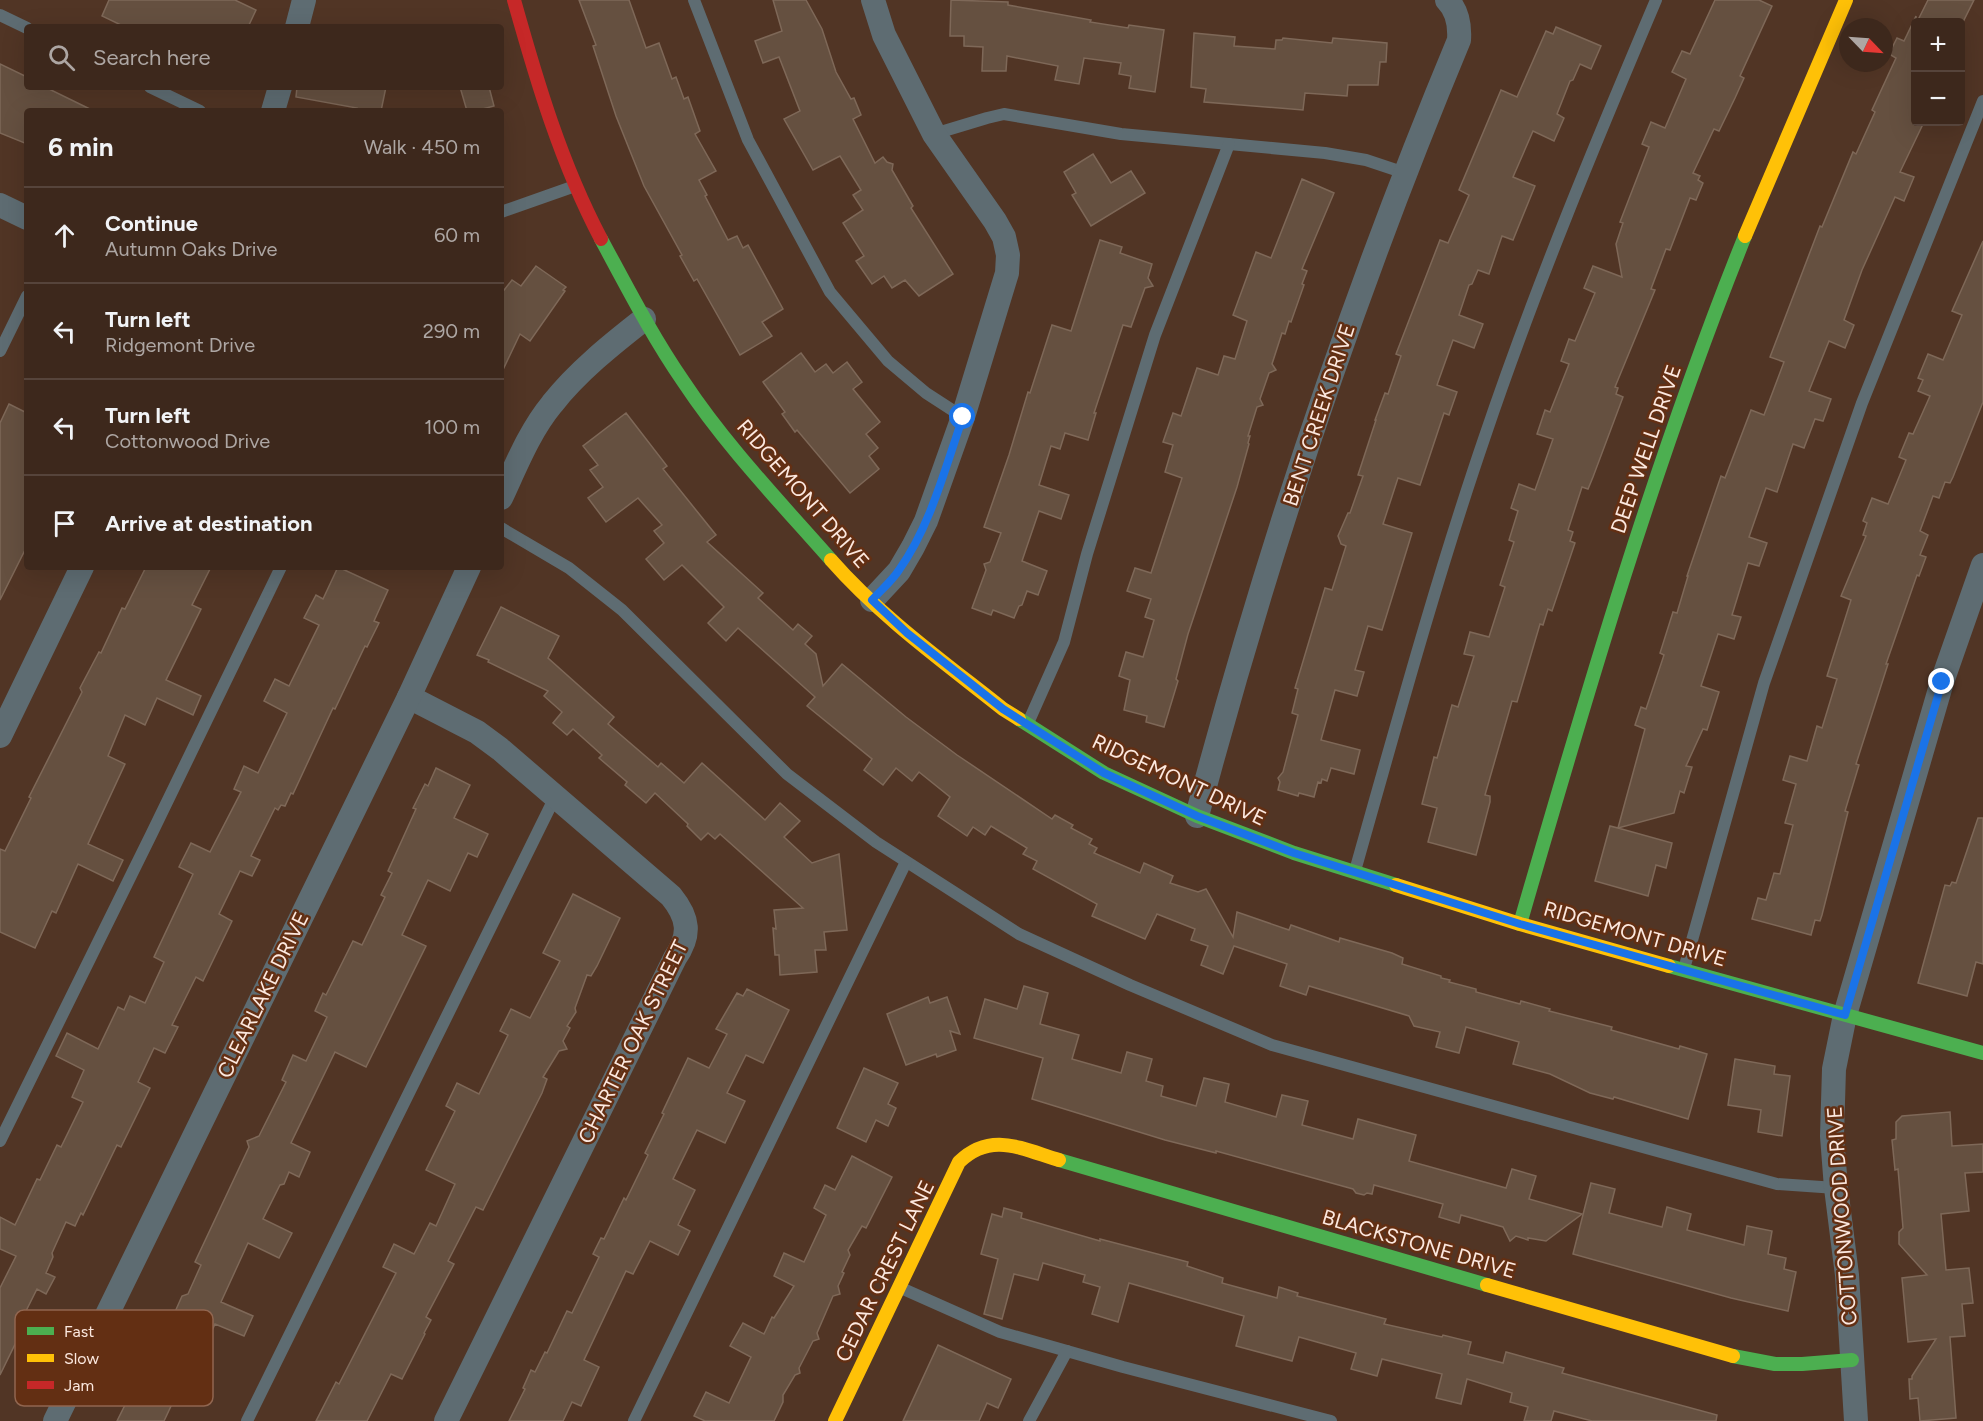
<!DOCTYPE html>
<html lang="en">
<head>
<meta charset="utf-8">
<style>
  body { margin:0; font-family:Figtree,sans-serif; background:#483429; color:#f1f3f6 }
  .controls { position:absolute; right:18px; top:18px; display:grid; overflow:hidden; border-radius:6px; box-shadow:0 6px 24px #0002 }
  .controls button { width:54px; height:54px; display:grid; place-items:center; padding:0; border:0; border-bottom:2px solid #56443b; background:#3d281c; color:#f1f3f6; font:30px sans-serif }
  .compass { position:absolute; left:1839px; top:18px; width:54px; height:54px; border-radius:50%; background:#3d281c; box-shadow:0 6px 24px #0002; rotate:115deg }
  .stop { position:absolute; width:18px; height:18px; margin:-14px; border:4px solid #1a73e8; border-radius:50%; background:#fff }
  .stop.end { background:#1a73e8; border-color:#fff; box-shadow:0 2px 6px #0008 }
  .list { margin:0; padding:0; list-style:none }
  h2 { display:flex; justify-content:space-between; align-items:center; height:78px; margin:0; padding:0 24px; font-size:26px }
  h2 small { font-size:20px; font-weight:400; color:#ada6a3 }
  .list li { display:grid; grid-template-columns:39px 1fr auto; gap:18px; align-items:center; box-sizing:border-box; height:96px; padding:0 24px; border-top:2px solid #56443b }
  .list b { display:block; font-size:22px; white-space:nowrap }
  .list p { margin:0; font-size:20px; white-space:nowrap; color:#ada6a3 }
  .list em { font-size:20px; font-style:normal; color:#ada6a3 }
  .icon { flex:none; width:33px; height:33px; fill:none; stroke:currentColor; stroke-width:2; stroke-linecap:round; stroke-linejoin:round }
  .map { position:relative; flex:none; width:1983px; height:1421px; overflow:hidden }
  .search { position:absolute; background:#3d281c; box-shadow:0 6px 24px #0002; left:24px; top:24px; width:480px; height:66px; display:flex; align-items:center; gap:15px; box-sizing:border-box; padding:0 21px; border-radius:6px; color:#ada6a3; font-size:22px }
  .panel { position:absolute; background:#3d281c; box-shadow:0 6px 24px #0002; left:24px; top:108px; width:480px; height:462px; border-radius:6px }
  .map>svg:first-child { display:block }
  .building { fill:#655040; stroke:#7e6858; stroke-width:1.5 }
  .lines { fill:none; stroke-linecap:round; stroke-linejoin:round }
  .lane { stroke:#5e6c72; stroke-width:12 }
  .street { stroke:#5e6c72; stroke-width:24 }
  .fast { stroke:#4caf50; stroke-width:14 }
  .slow { stroke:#ffc107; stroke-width:14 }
  .jam { stroke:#c62828; stroke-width:14 }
  .route { stroke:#1a73e8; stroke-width:8 }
  .labels { text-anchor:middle; stroke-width:5; stroke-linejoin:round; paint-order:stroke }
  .street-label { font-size:21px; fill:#fce8df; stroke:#632f13 }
  .key { fill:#632f13; stroke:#916650; stroke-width:1.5 }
  .key-label { font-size:16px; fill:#fce8df }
</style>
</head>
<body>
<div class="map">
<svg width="1983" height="1421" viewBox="0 0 1983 1421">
  <rect width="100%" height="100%" fill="#513525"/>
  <g class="building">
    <path d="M109,0H235L256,10L248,27H125L102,16Z"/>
    <path d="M579,0H629L646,48L659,43L672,79L676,77L684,99L688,97L700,131L695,134L716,171L699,180L707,195L705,196L728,240L737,236L743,248L748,245L783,309L762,322L772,336L740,355L697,279L694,281L680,256L682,255L644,186L616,116L593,46L596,45Z"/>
    <path d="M773,0H806L822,29L836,72L851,99L854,98L861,115L853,119L875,163L883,157L887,162L893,164L892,170L913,206L911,208L953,274L919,296L905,280L892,288L884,276L872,284L856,261L864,256L843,223L863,210L853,195L861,190L840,156L813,170L784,119L800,111L779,57L763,63L755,41L782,31Z"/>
    <path d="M951,0L1008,2V5L1091,20L1090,22L1128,28L1129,25L1164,30L1155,92L1129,88L1131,76L1119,74L1121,63L1084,58L1079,84L1055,80L1058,66L1007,56L1006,71H982L983,47L964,46V36H950Z"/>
    <path d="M1715,0H1759L1772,6L1740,76L1744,78L1735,98L1719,131L1714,129L1693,173L1700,176L1698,180L1703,183L1696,200L1690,198L1670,250L1666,249L1651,289L1655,290L1615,387L1618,388L1616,394L1623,397L1593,477L1588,489L1582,487L1568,530L1573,532L1570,541L1575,543L1552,611L1548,609L1543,625L1540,624L1517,702L1512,701L1485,795L1490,796V802L1476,855L1428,842L1437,808L1422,804L1434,757L1437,758L1452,705L1458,707L1474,656L1464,654L1470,632L1489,637L1505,587L1500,585L1514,542L1509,540L1518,511L1511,508L1519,484L1535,490L1553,439L1537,434L1545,410L1550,412L1569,364L1561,361L1569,339L1575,341L1595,293L1584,288L1593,266L1622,277L1616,244L1623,223L1620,222L1649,147L1642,144L1651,122L1665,128L1686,79L1672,72L1682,51L1690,54Z"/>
    <path d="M1928,0H1974L1963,22H1917Z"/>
    <path d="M1916,16V122H1924L1900,172L1914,177L1904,201L1895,197L1862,270L1844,320L1854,325L1845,348L1829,341L1809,391L1831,399L1823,421L1815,419L1804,448L1793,444L1777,492L1766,488L1749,537L1767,543L1759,566L1748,563L1732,615L1741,617L1734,639L1718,634L1701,686L1719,692L1707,730L1703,729L1686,766L1692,767L1684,793L1680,791L1674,813L1618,828L1672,843L1666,868L1656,865L1648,896L1595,881L1610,826L1618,828L1645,729L1635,725L1641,707L1646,709L1664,655L1660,653L1673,612L1677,613L1688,576H1687L1721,476L1725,478L1751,410L1764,415L1784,362L1770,357L1820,226L1822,227L1853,152L1856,154L1875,112L1872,110L1896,58L1889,54L1897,38L1904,41Z"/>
    <path d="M1556,27L1601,46L1591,69L1580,64L1573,80L1570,81L1557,114L1564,118L1554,141L1533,131L1513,177L1535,186L1513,240L1502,236L1489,274L1478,270L1472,284L1469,285L1459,315L1483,324L1474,348L1453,340L1437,385L1457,392L1449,415L1444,413L1420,485L1398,478L1383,524L1412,533L1382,630L1368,626L1355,670L1364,672L1357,696L1335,690L1321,740L1360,750L1354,774L1331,768L1327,781L1322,779L1321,783L1318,782L1314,797L1299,793L1298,796L1278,790L1280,782L1278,778L1283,772L1298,715L1292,713L1298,689L1295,688L1325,588L1332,590L1346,546L1341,544L1338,536L1348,513H1350L1363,476L1358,475L1376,420H1375L1385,393L1388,394L1401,356L1396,354L1440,240L1448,243L1469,195L1459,190L1501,90L1517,97L1546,31L1553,34Z"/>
    <path d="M1194,33L1235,37L1234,46L1275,49L1276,40H1282L1283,38L1332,43L1333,38L1387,43L1386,62H1380L1378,85H1348L1347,96L1305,93L1303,110L1204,102L1206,89L1191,87Z"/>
    <path d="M0,64L27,77V87H45L94,111H27V144L0,133Z"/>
    <path d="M297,87H386L381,111H356L357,108L296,97Z"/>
    <path d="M460,87H489L494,106L475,111H467Z"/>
    <path d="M1093,154L1111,183L1131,171L1145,193L1091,226L1072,195L1076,193L1064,172Z"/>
    <path d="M1302,179L1334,193L1302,269L1307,271L1302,284L1304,285L1291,322L1289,321L1285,334L1282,333L1272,364L1276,370L1269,373L1260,399L1263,405L1257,407L1248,436H1250L1248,443L1249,444L1237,487L1188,634L1176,679L1178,681L1164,727L1146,722L1147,716L1124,710L1130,680L1119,676L1126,652L1143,657L1154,620L1145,617L1151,599L1127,591L1135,568L1151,573L1182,478L1165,472L1173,445L1163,442L1173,413L1181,416L1197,368L1218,375L1224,356L1235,359L1247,321L1233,315L1256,252L1271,258Z"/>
    <path d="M1100,240L1122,247L1120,253L1152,264L1148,278L1153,286L1145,288L1131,327L1123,325L1094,413H1096L1088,440L1065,433L1060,449L1051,446L1039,485L1069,495L1061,519L1039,511L1022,561L1047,571L1038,595L1027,591L1022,605L1019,606L1014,618L993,610L991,615L972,608L986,570L984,564L990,562L1001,533L984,527L1009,455L1028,392L1030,393L1052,325L1071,331Z"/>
    <path d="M1983,241V402L1953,477L1950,483L1945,482L1939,498L1933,496L1920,531L1928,535L1920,555L1926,557L1919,576L1917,575L1886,664H1888L1856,764L1859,765L1845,811L1848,812L1822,915L1820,921L1815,920L1811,935L1752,919L1758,898L1766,900L1774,873L1780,874L1793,825L1785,823L1796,784L1783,780L1790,756L1807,761L1817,726L1822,728L1837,679L1827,676L1851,600L1841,596L1866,536L1863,535L1867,523L1863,521L1872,498L1888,504L1906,460L1899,457L1909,433L1913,434L1930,396L1918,391L1923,380L1918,378L1928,354L1943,360L1962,315L1952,311Z"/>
    <path d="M536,266L566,287L563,290L565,291L530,341L520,334L501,374V294L512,280L521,286Z"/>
    <path d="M801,353L815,372L826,364L833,373L847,362L862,382L853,389L880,422L866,434L878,448L869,456L879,469L850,493L797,430L795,432L782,414L785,412L763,382Z"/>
    <path d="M9,404L27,413V546L0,600V423Z"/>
    <path d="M626,413L667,466L663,469L716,535L707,542L763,593L758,598L793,630L798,624L812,636L805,644L816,654L823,686L842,664L906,717L957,755L1052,819L1055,815L1073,825L1071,828L1092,839L1089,844L1097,848L1094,853L1140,873L1144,863L1173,876L1170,883L1198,892L1206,889L1233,937L1237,912L1289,930L1291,925L1339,942L1340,938L1392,953L1403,958L1402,964L1441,976V978L1450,980L1449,982L1476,989V992L1520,1004L1521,1001L1550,1009L1549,1011L1612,1027L1611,1030L1679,1049L1680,1046L1707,1054L1688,1119L1614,1097L1613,1099L1590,1093L1550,1074L1513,1064L1519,1042L1466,1027L1459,1053L1436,1047L1440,1032L1414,1026L1409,1016L1309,986L1306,995L1280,986L1287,964L1234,946L1223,974L1201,965L1208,946L1191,940L1195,929L1157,914L1145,939L1092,916L1097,904L1033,869L1037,861L1023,854L1027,848L991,826L985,835L973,827L967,836L938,816L950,797L919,772L912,781L896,768L883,785L864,770L872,759L807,706L815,697L738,628L726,641L708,623L724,607L682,565L664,580L646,559L664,543L654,531L662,525L638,498L606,522L588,498L603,487L590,470L598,465L583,446Z"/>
    <path d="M146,567H211L192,605L201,609L166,680L201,696L193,715L157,698L145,725L125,715L108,756L125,764L88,844L123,860L113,881L78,864L56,913L52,911L35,948L0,932V849L5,851L31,798L29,797L82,692L80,688L99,652L101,653L122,608L125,609Z"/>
    <path d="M338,567L388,590L374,621L379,623L367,647L365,646L335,709L333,708L293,794L291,793L285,806L281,805L278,810L275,808L251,856L260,860L252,876L240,871L219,914L232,921L203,981L196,977L172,1025L178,1027L165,1053L154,1048L138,1082L150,1088L121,1147L117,1145L83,1215L81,1213L75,1226L66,1222L52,1253L53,1257L46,1273L55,1277L46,1294L37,1289L19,1325L23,1328L0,1375V1288L16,1256L0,1249V1217L15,1225L37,1179L40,1180L57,1145L61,1147L83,1102L72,1097L84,1070L56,1056L67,1033L98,1049L118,1007L124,1010L130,996L145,1003L164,962L154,957L193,874L179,867L191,843L210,852L241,792L234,789L244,766L258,773L287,713L264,701L275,679L289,686L319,625L304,618L316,595L323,599Z"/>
    <path d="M501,607L559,636L548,658L614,717L608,724L658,767L661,763L684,783L702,763L765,820L780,803L800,821L784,837L812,863L839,854L847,930L824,932L826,950H815L817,972L780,975L779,955H775L773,928L776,929L774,910L803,908L720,834L715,839L708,833L701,840L687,826L688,824L655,793L646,803L625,785L627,782L599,758L602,755L573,729L567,735L553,723L562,712L544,696L548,691L488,662L489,660L477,655Z"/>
    <path d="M436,768L470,785L454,818L488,834L477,857L468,853L450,891L428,880L402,935L426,946L366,1067L335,1052L291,1143L310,1152L299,1177L289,1172L284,1184L280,1185L263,1219L292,1233L279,1258L248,1243L221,1302L253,1316L244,1336L215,1324L201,1355L163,1339L182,1296L188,1294L201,1265L195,1262L249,1147L247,1141L259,1136L286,1082L282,1080L293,1055L306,1061L327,1017L315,1011L323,993L326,995L353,941L362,945L385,897L381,895L392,873L388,871L416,809L413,808L425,784L428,786Z"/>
    <path d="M1978,818H1983V964L1976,962L1967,996L1918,983L1945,885L1950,886L1952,882L1956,883Z"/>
    <path d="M573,894L620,918L597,966L591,976L587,975L575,1008L576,1012L567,1026L570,1028L563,1041L567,1049L559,1051L543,1077L547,1079L542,1093L483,1210L476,1207L448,1261L454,1264L426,1317L431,1320L424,1333L425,1334L402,1379L391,1374L367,1421H316L336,1382L339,1384L396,1273L383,1267L394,1244L414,1254L430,1223L436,1226L455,1184L426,1170L455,1111L446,1106L457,1083L479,1094L508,1035L500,1031L511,1009L530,1018L560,961L543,953Z"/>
    <path d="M1024,986L1048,993L1040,1024L1079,1035L1072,1059L1121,1073L1127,1052L1152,1059L1146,1081L1163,1086L1161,1096L1196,1106L1204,1078L1229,1084L1225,1102L1276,1117L1282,1095L1308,1101L1302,1125L1353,1139L1358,1119L1416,1135L1409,1161L1506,1188L1512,1169L1536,1176L1529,1199L1582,1214L1546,1241L1528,1238V1240L1516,1236L1510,1241L1503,1227L1461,1215L1459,1223L1439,1217L1443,1204L1374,1185L1372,1194L1367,1193L1364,1195L1356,1193L1353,1189L1216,1151V1153L1165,1140L1032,1099L1043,1058L974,1038L985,999L1017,1009Z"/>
    <path d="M747,989L789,1010L763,1063L746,1055L727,1093L745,1101L725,1143L697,1130L673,1179L695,1190L678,1225L690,1231L678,1255L650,1241L633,1274L626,1271L584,1360L599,1367L581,1406L572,1402L563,1421H509L525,1389L523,1388L531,1370L535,1372L545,1352L547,1353L567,1311L572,1313L599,1257L593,1254L601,1238L604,1239L624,1198L626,1200L648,1155L645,1153L664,1114L662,1113L688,1058L709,1068L727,1034L716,1029L737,993L743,996Z"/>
    <path d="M928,997L930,1003L947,997L960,1034L950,1031L956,1050L937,1057L936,1054L906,1065L887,1014Z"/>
    <path d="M1735,1059L1775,1066L1774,1074L1790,1076L1782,1136L1758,1132L1761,1110L1728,1105Z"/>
    <path d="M864,1068L898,1083L888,1104L896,1108L888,1126L876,1120L866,1142L837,1128Z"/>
    <path d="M1950,1112L1952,1146L1983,1144V1172L1965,1173L1969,1211L1941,1214L1946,1270L1969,1268L1973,1303L1962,1304L1965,1336L1950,1337L1956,1418L1920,1421L1918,1398L1910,1399L1909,1379H1912V1376L1936,1339L1908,1342L1902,1278L1927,1275L1899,1244V1232L1903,1228L1898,1169L1895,1170L1892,1140L1896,1139V1122L1902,1116Z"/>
    <path d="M852,1156L892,1177L866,1228L862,1226L848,1250L850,1255L842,1272L844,1273L838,1286L840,1294L833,1296L817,1333L819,1339L813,1341L799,1368L800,1373L795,1375L783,1395V1402L774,1421H705L694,1416L706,1392L729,1403L751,1357L730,1346L743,1323L764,1334L772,1317L774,1318L794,1286L774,1276L784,1253L804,1262L826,1215L814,1208L825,1185L835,1190Z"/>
    <path d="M1591,1183L1615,1189L1609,1213L1662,1227L1667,1207L1691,1214L1687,1230L1744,1245L1747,1226L1772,1231L1768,1254L1786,1258L1784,1269L1796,1272L1788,1311L1731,1298L1573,1254Z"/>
    <path d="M1004,1208L1022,1213L1021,1218L1100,1241V1239L1188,1262L1187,1266L1223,1278L1222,1283L1277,1298L1279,1287L1298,1293L1297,1296L1386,1319L1384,1324L1442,1337L1443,1335L1471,1342L1468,1354L1503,1363L1506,1352L1564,1368L1562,1373L1717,1415L1716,1421H1592L1554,1411L1551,1421H1524L1528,1407L1510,1402L1512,1393L1467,1379L1461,1404L1436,1398L1442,1374L1382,1359L1377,1376L1351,1369L1356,1353L1299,1337L1292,1361L1236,1346L1244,1316L1129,1283L1118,1322L1092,1314L1100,1287L1083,1282L1085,1275L1043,1263L1038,1280L1014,1274L1002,1319L984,1314L998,1259L981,1254L992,1214L1002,1217Z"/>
    <path d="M938,1345L1011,1379L998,1408L987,1403L979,1421H903Z"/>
    <path d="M148,1373L180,1387L164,1421H117L131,1393L138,1396Z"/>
  </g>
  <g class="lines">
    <g class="lane">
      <path d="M694,0L748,140L830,292L888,361L926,393L963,417"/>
      <path d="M0,15L27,28"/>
      <path d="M150,87L200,111"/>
      <path d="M934,134L987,118L1004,114L1121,134L1325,153L1366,160L1405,173"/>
      <path d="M501,212L575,186"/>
      <path d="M0,351L27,296"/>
      <path d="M501,528L569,568L622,610L787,774L876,842L1019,934L1130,985L1272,1045L1777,1184L1836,1188"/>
      <path d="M1028,723L1064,642L1087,554L1155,335L1229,144"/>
      <path d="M1355,871C1396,726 1436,579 1485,436C1535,288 1595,144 1656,0"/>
      <path d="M1684,969L1764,683L1862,403L1983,101"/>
      <path d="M0,1141L151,835L281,567"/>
      <path d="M901,1288L1000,1332L1123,1367L1331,1421"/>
      <path d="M247,1421L555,797"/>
      <path d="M634,1421L906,862"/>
      <path d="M1029,1421L1067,1351"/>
    </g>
    <g class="street">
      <path d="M297,27L304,0"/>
      <path d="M273,111L280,87"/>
      <path d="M0,205L27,218"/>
      <path d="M501,498C516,466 529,432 552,404C577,372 612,344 644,319"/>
      <path d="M872,600L899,571L913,547L926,521L963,417L1007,273L1008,255L1004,237L995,221L934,134L884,35L873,0"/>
      <path d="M409,697L477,732L500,749L671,896C689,918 691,935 675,958L446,1421"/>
      <path d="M0,736L82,567"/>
      <path d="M1197,816C1267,552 1354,292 1459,40C1460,25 1458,11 1447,0"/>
      <path d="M55,1421L409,697L469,567"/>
      <path d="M1856,1421L1847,1275L1836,1188L1832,1136L1834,1069L1845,1015L1942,682L1983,565"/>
    </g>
    <g class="fast">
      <path d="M601,239C627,287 652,336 683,381C726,446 780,502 831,560"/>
      <path d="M1019,719L1104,773L1197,816L1294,853L1396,885"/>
      <path d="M1520,924C1587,692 1655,460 1745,236"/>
      <path d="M1669,966L1983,1053"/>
      <path d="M1059,1160L1487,1285"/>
      <path d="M1733,1356L1775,1364H1802L1852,1360"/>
    </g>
    <g class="slow">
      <path d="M1745,236L1846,0"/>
      <path d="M831,560C881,617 944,662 1003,709L1019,719"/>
      <path d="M1396,885L1520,924L1669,966"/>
      <path d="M1487,1285L1733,1356"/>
      <path d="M835,1421L959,1162C991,1131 1022,1149 1059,1160"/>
    </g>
    <path class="jam" d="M514,0C537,82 561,163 601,239"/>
  </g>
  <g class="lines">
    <path class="route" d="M963,417C945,468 931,525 899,570C892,581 881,590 872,600L907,633L1003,709L1104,773L1197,816L1294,853L1520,924L1845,1015L1942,682"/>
  </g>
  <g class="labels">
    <g class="street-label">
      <text transform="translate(1319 415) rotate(-72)" y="7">BENT CREEK DRIVE</text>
      <text transform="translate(1646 449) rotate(-71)" y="7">DEEP WELL DRIVE</text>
      <text transform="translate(803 494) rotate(49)" y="7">RIDGEMONT DRIVE</text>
      <text transform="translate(1179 780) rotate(25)" y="7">RIDGEMONT DRIVE</text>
      <text transform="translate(1635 934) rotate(16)" y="7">RIDGEMONT DRIVE</text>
      <text transform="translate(263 995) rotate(-64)" y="7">CLEARLAKE DRIVE</text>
      <text transform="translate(633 1042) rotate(-64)" y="7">CHARTER OAK STREET</text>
      <text transform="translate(1842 1216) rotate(-94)" y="7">COTTONWOOD DRIVE</text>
      <text transform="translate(1419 1244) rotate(16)" y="7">BLACKSTONE DRIVE</text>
      <text transform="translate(885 1271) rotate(-64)" y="7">CEDAR CREST LANE</text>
    </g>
  </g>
  <rect x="15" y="1310" width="198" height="96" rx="9" class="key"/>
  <rect x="27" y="1327" width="27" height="8" fill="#4caf50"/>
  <rect x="27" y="1354" width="27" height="8" fill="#ffc107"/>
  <rect x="27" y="1381" width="27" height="8" fill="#c62828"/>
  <g class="key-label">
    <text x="64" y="1337">Fast</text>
    <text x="64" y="1364">Slow</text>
    <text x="64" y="1391">Jam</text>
  </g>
</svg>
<div class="controls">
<button>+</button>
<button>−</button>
</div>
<svg class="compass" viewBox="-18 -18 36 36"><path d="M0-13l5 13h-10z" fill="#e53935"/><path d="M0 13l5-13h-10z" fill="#ada6a3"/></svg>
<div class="stop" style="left:963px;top:417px"></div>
<div class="stop end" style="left:1942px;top:682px"></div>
<div class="search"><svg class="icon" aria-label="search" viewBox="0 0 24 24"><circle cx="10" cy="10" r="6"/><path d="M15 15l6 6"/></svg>Search here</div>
<section class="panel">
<h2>6 min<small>Walk · 450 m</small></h2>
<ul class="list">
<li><svg class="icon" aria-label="ahead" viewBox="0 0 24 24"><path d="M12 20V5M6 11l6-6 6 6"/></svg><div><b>Continue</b><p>Autumn Oaks Drive</p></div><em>60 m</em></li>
<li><svg class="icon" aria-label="left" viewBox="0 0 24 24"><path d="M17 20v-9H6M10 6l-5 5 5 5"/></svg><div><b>Turn left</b><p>Ridgemont Drive</p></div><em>290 m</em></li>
<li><svg class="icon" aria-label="left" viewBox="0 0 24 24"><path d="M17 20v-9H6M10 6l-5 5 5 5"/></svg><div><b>Turn left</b><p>Cottonwood Drive</p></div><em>100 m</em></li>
<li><svg class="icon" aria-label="arrive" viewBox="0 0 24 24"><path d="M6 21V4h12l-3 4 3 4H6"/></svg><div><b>Arrive at destination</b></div></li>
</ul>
</section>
</div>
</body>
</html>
